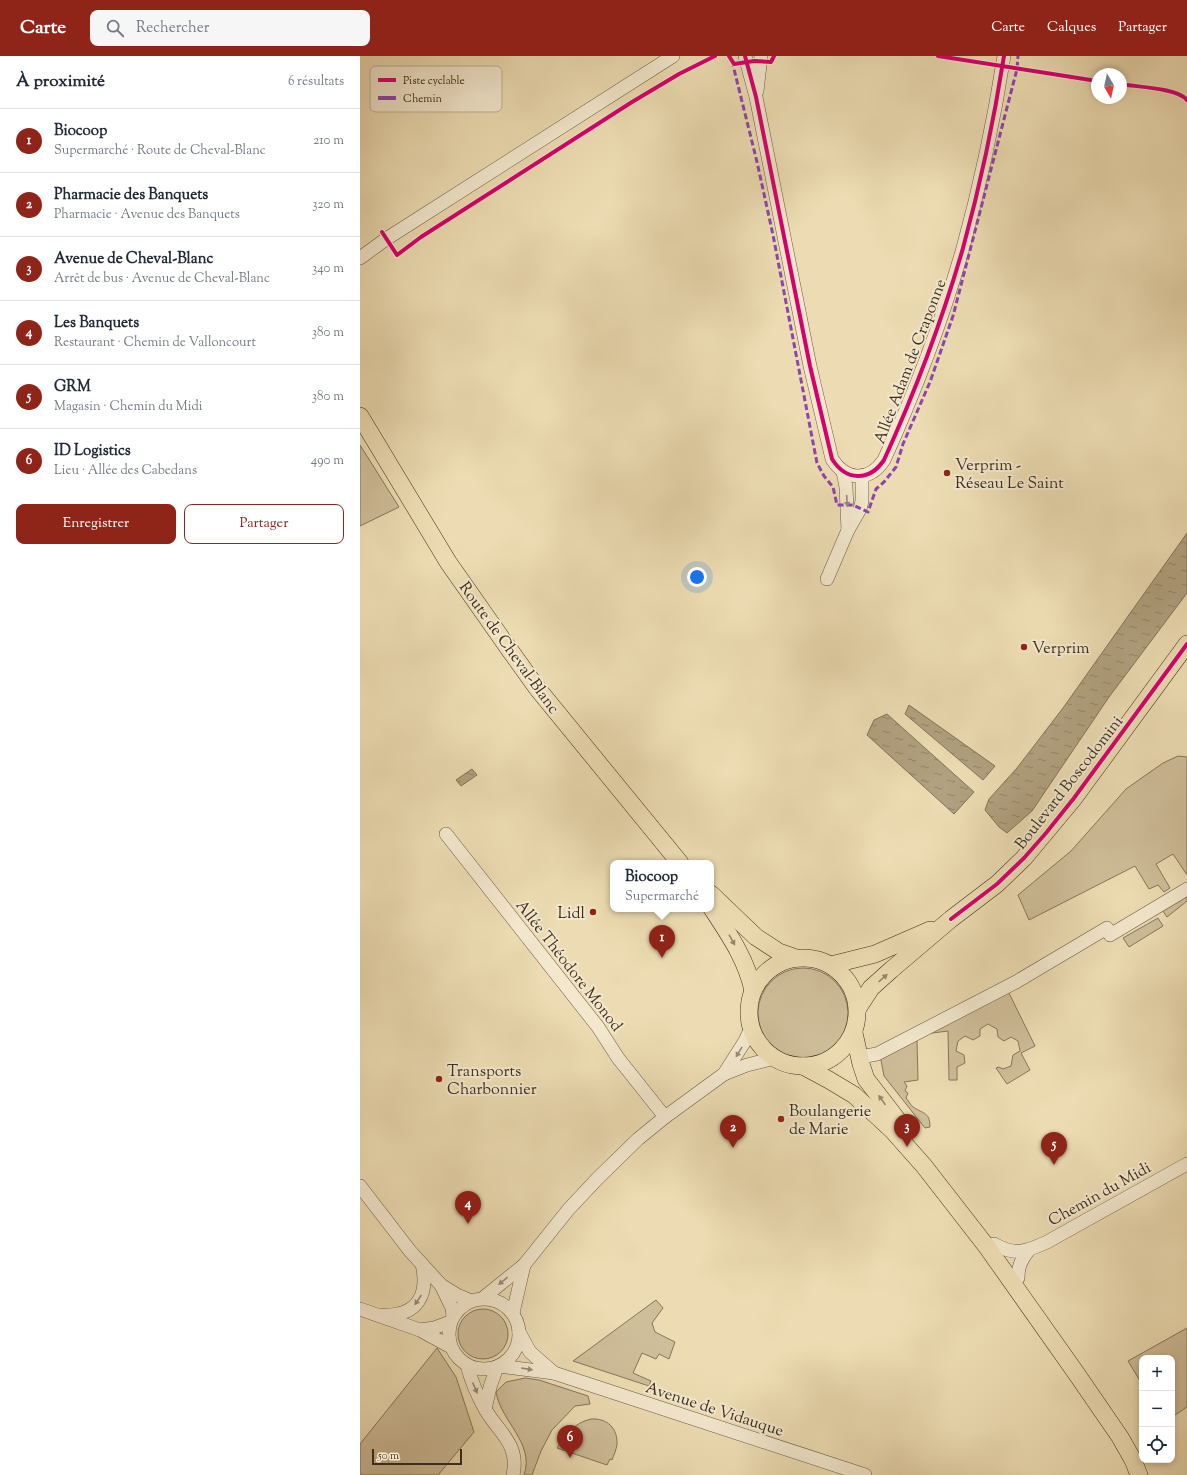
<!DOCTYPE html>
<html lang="fr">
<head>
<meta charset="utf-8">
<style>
  body { margin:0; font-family:"Sorts Mill Goudy",serif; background:#f6f6f7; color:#1f2937 }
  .controls { position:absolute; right:12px; bottom:12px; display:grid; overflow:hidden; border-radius:8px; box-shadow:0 2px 6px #0003 }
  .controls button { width:36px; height:36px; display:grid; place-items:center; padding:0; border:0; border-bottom:1px solid #e0e1e3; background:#fff; color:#1f2937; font:20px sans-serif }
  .compass { position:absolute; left:731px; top:12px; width:36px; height:36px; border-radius:50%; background:#fff; box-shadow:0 2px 6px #0003; rotate:171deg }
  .scale { position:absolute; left:12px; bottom:10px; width:90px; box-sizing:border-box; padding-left:4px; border:2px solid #3d2e1e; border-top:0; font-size:11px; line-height:14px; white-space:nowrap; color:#3d2e1e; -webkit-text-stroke:3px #f3e8ce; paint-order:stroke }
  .you { position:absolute; left:337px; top:521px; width:14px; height:14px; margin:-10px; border:3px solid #fff; border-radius:50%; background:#1a73e8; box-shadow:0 0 0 6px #1a73e833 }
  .badge { display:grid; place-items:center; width:26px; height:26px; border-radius:50%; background:#8f2418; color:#fff; font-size:13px; font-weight:700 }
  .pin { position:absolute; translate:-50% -33px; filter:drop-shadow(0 1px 2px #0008) }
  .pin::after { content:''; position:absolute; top:21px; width:14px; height:12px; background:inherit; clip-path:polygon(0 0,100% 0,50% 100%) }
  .popup { position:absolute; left:250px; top:804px; width:104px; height:52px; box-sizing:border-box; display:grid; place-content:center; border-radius:8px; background:#fff; filter:drop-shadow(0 1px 3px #0005); font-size:13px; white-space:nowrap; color:#747a83 }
  .popup b { font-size:15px; color:#1f2937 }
  .popup::after { content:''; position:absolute; left:50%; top:100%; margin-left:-8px; border:8px solid transparent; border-top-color:#fff }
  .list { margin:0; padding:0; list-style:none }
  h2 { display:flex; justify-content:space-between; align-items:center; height:52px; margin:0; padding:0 16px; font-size:17px }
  h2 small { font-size:13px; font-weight:400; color:#747a83 }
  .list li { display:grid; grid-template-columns:26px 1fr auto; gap:12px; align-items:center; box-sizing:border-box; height:64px; padding:0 16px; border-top:1px solid #e0e1e3 }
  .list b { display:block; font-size:15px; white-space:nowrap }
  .list p { margin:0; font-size:13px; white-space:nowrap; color:#747a83 }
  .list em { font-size:13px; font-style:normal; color:#747a83 }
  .actions { display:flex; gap:8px; padding:12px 16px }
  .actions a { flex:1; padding:9px 0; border:1px solid #8f2418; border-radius:8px; text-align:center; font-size:14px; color:#8f2418 }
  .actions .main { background:#8f2418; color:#fff }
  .icon { flex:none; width:22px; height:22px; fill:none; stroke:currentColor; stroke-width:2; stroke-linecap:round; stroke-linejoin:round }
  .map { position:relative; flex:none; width:827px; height:1419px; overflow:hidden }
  header { display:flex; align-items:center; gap:24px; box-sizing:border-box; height:56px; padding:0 20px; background:#8f2418; color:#fff }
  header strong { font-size:19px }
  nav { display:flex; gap:22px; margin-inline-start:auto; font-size:14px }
  .search { width:280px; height:36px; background:#f6f6f7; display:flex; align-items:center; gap:10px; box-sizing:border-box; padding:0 14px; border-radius:8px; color:#747a83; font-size:15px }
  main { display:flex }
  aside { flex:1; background:#fff }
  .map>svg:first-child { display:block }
  .green { fill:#cfbe9a; stroke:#86765c }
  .water { fill:url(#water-ripples); stroke:#837359 }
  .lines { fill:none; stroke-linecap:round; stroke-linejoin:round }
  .minor-casing { stroke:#695a43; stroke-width:14 }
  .major-casing { stroke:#3d2e1e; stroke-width:18 }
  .minor { stroke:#f3e8ce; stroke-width:13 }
  .major { stroke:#eddcb3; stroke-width:17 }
  .quiet { stroke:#8e44ad; stroke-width:3; stroke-dasharray:6 3; stroke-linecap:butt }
  .cycleway-casing { stroke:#f3e8ce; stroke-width:6 }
  .cycleway { stroke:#d6006c; stroke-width:4 }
  .oneway { fill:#988b76 }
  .oneway2 { fill:#958568 }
  .poi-dot { fill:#8f2418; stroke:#f3e8ce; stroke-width:1.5 }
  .labels { text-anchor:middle; stroke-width:4; stroke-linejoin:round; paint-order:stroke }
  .street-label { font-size:16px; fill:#3d2e1e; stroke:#f3e8ce }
  .poi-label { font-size:16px; fill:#3d2e1e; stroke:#f3e8ce; text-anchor:start }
  .key { fill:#f3e8ce; stroke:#bcb099; stroke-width:1 }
  .key-label { font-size:11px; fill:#3d2e1e }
</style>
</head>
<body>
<header>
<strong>Carte</strong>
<div class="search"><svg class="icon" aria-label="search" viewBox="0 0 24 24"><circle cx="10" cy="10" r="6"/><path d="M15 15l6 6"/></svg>Rechercher</div>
<nav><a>Carte</a><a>Calques</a><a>Partager</a></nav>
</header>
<main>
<aside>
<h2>À proximité<small>6 résultats</small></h2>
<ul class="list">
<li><span class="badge">1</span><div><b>Biocoop</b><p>Supermarché · Route de Cheval-Blanc</p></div><em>210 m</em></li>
<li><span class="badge">2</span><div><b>Pharmacie des Banquets</b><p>Pharmacie · Avenue des Banquets</p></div><em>320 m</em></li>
<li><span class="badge">3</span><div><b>Avenue de Cheval-Blanc</b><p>Arrêt de bus · Avenue de Cheval-Blanc</p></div><em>340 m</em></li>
<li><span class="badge">4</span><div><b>Les Banquets</b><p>Restaurant · Chemin de Valloncourt</p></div><em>380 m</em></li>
<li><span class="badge">5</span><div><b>GRM</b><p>Magasin · Chemin du Midi</p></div><em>380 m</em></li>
<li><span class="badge">6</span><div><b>ID Logistics</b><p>Lieu · Allée des Cabedans</p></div><em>490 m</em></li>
</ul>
<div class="actions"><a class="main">Enregistrer</a><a>Partager</a></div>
</aside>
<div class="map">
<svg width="827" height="1419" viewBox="0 0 827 1419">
  <defs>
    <pattern id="water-ripples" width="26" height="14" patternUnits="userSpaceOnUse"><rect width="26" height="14" fill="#b1a180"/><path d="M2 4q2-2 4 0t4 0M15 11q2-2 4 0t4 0" fill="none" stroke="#918468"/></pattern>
  </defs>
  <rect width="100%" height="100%" fill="#eddcb3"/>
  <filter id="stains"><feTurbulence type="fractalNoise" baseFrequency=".005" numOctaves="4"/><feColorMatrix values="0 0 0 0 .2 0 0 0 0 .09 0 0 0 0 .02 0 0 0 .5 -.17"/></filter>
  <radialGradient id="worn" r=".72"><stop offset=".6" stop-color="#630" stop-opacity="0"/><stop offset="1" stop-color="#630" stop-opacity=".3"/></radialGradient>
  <g class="green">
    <path d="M0,389L39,451L0,470Z"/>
    <path d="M818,700L827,701V819L813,798L796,808L810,832L804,836L798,829L789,833L775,810L669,864L658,839L711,795L766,733L803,707Z"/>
    <path d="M827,835V845L807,861L800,851Z"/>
    <path d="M798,862L803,870L769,891L763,882Z"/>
    <circle cx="443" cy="957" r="45"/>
    <path d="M647,933L675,990L661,997L670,1014L647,1028L636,1012L639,1011L643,1013L651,1010L653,999L660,995L658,985L651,981L644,985L638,981L637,973L628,968L620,973V980L613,984L605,980L598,985L596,995L604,999L605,1007L597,1011V1024H589L588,975L565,978Z"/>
    <path d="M556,982L557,984L558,1024L544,1026L547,1030L545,1035L548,1037L546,1042C548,1044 550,1048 552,1050C562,1058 570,1055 570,1071L565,1072L524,1020L520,999Z"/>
    <path d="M296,1244L303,1252L292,1267L295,1276L315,1286L309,1303L299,1298L296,1303L282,1297L273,1317L291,1325L289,1330L213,1305Z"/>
    <circle cx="123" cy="1278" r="25"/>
    <path d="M827,1272V1351L812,1361V1302H782V1328L768,1305Z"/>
    <path d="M77,1292L96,1321L114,1376L78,1419H0V1388Z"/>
    <path d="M165,1322L179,1324L228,1340L230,1348L215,1350L192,1374L181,1395L172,1419H164C175,1387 141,1366 136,1336L146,1326Z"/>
    <path d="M231,1363C247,1362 258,1372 257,1389C256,1394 254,1399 252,1404L250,1403L247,1409L197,1392C206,1378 214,1367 231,1363Z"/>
  </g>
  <g class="water">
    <path d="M827,477V537L749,641L672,755L647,777L639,771L625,754L629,743L657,712L703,652Z"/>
    <path d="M549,649L635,710L623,724L545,658Z"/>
    <path d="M527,658L614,736L594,758L507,679L514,664Z"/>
    <path d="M112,713L117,719L101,730L96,724Z"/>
  </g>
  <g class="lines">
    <g class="minor-casing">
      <g id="minor">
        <path d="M385,0L396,41L450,310L472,403C486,425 509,426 524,404C555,336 582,265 603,192C620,130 634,64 644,0"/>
        <path d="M397,35L401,0"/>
        <path d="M0,202L26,183L313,0"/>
        <path d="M483,416L486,431L488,474"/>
        <path d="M467,523L488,474L500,453L502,445V420"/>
        <path d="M86,778L238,971L258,1002L305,1061"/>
        <path d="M500,1001L517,998L656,926L747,872L750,879L827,833"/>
        <path d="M364,1018L387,1009L415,1002"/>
        <path d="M0,1130L50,1195L81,1229L97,1239L111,1245"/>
        <path d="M634,1188C655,1200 665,1196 687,1186L827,1108"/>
        <path d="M658,1222C658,1211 661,1204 668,1195"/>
        <path d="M81,1229L92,1252L93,1260"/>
        <path d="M123,1242L164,1209L208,1154L237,1123L278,1083L305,1061L364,1018L385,985L391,972"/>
        <circle cx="124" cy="1278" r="35"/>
        <path d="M0,1253L60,1274L91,1291"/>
        <path d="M153,1257L164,1209"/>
        <path d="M24,1259C58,1260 69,1238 62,1208"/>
        <path d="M60,1274L74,1272L90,1266"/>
        <path d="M159,1276L170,1296L194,1317"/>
        <path d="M107,1309C111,1324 117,1339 125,1353C138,1376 160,1388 153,1419"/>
        <path d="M139,1310L194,1317L505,1419"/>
        <path d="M125,1353L130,1331L137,1311"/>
      </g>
    </g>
    <g class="major-casing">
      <g id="major">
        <path d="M0,360L88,506L149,593L177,632L320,807"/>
        <path d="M351,838L396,881L419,896L436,902"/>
        <path d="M351,851C368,877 387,904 393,935"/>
        <circle cx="443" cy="956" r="54"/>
        <path d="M471,909L515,898L570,874"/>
        <path d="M498,952L511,932L531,914L591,863L637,828L664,802L714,742L827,588"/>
        <path d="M494,977L501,1008L506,1023L543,1071"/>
        <path d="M443,1010L469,1024L494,1039L533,1075L564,1110L627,1191L716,1317L760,1381L773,1404L779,1419"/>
      </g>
    </g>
    <use href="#minor" class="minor"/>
    <use href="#major" class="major"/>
    <path class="quiet" d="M372,5L397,106L413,179L457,407L464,420L473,431L477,449H493L508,456L516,433L524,426L536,411L543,388L570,326L593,260L657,13L658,0"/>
    <g class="cycleway-casing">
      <g id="cycleway">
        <path d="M369,0L374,8L394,5L411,6L414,0"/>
        <path d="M385,0L396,41L450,310L472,403C486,425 509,426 524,404C555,336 582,265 603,192C620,130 634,64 644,0"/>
        <path d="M578,0L737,25"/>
        <path d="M761,28C776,31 818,32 827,44"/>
        <path d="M22,176L37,199L61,181L272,46L319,18L355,0"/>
        <path d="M591,863L637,828L664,802L686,777L714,742L827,588"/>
      </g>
    </g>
    <use href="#cycleway" class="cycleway"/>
  </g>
  <defs><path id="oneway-solid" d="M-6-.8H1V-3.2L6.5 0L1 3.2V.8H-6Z"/></defs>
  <g class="oneway">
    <use href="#oneway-solid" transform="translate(487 445) rotate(87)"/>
    <use href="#oneway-solid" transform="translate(379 996) rotate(121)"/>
    <use href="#oneway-solid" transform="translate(143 1225) rotate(141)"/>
    <use href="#oneway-solid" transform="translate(58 1244) rotate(124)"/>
    <use href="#oneway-solid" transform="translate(167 1313) rotate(9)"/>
    <use href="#oneway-solid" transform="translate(115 1332) rotate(66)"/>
  </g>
  <g class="oneway2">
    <use href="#oneway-solid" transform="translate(372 884) rotate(61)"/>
    <use href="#oneway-solid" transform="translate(523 922) rotate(-42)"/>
    <use href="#oneway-solid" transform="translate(522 1044) rotate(-126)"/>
  </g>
  <g class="poi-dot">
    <circle cx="587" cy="417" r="4"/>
    <circle cx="664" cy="591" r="4"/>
    <circle cx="233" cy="856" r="4"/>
    <circle cx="79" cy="1023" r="4"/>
    <circle cx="421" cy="1063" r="4"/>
  </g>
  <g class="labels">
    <g class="street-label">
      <text transform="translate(549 305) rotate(-69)" y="6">Allée Adam de Craponne</text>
      <text transform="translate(150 591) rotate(54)" y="6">Route de Cheval-Blanc</text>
      <text transform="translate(708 726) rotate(-52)" y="6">Boulevard Boscodomini</text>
      <text transform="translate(210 909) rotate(52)" y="6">Allée Théodore Monod</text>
      <text transform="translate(739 1137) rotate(-29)" y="6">Chemin du Midi</text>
      <text transform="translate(355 1352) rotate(18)" y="6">Avenue de Vidauque</text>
    </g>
    <g class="poi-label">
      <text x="595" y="414">Verprim -<tspan x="595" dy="18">Réseau Le Saint</tspan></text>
      <text x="672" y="597">Verprim</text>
      <text x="225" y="862" text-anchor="end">Lidl</text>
      <text x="87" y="1020">Transports<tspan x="87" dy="18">Charbonnier</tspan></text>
      <text x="429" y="1060">Boulangerie<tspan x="429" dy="18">de Marie</tspan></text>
    </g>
  </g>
  <rect x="10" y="10" width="132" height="46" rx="6" class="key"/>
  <rect x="18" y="22" width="18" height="4" fill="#d6006c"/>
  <rect x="18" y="40" width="18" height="4" fill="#8e44ad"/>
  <g class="key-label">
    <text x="43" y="28">Piste cyclable</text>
    <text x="43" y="46">Chemin</text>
  </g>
  <rect width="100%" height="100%" filter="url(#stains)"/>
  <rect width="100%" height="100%" fill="url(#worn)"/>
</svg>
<div class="controls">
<button>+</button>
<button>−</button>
<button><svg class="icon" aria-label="locate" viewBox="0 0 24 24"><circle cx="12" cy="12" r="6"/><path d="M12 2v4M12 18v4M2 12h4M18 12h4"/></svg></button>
</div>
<svg class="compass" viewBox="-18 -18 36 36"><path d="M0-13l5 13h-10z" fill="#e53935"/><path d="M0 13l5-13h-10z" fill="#747a83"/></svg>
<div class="scale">50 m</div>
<div class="you"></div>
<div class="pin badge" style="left:302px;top:902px">1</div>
<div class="popup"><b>Biocoop</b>Supermarché</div>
<div class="pin badge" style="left:373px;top:1092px">2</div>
<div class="pin badge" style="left:547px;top:1091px">3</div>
<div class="pin badge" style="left:108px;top:1168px">4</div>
<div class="pin badge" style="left:694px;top:1109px">5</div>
<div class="pin badge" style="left:210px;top:1402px">6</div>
</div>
</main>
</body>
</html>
